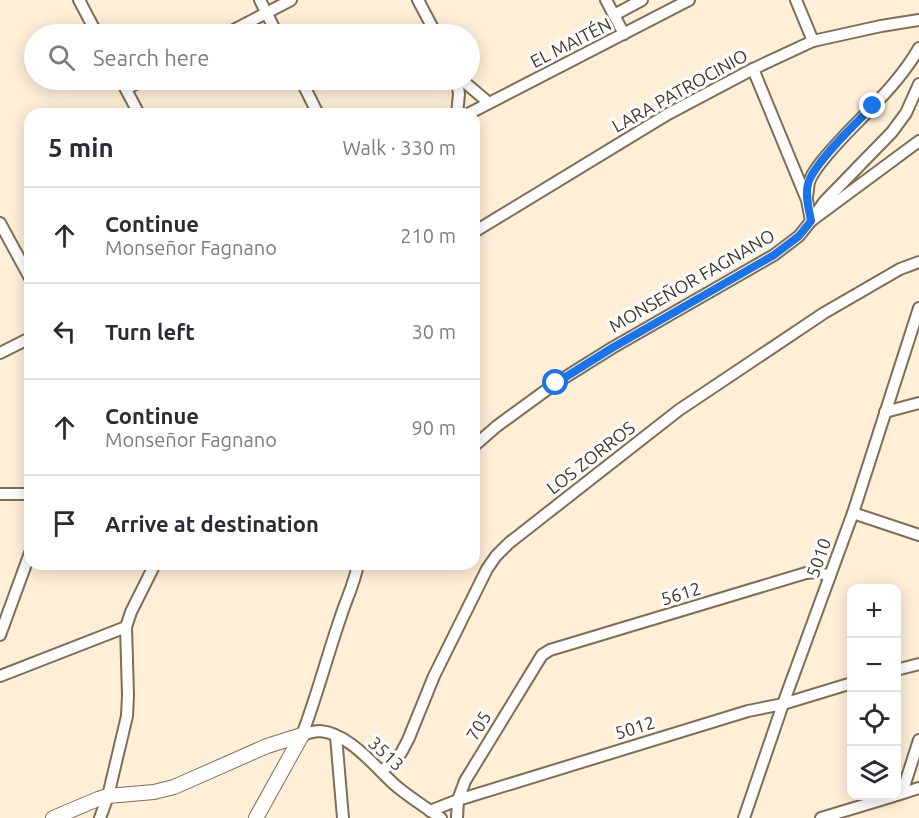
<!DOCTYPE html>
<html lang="en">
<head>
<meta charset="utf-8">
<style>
  body { margin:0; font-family:Ubuntu,sans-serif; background:#f2f2f3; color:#2b2b33 }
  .controls { position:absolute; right:18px; bottom:18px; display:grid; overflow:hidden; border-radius:12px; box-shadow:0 3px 15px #0003 }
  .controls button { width:54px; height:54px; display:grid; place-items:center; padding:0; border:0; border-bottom:2px solid #e1e1e2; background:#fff; color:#2b2b33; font:30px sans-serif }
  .stop { position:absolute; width:18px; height:18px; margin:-14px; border:4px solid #1a73e8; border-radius:50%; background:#fff }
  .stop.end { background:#1a73e8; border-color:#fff; box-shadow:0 2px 6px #0008 }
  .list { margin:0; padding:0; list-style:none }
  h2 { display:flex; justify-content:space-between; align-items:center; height:78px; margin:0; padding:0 24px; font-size:26px }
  h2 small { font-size:20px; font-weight:400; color:#7c7c81 }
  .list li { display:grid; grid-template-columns:39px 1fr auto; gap:18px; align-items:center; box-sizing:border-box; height:96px; padding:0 24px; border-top:2px solid #e1e1e2 }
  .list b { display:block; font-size:22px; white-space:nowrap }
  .list p { margin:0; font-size:20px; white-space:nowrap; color:#7c7c81 }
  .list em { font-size:20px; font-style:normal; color:#7c7c81 }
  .icon { flex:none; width:33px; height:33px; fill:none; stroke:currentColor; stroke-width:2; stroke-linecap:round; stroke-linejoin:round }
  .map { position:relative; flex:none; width:919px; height:818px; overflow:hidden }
  .search { position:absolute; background:#fff; box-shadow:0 3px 15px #0003; left:24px; top:24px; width:456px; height:66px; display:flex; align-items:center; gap:15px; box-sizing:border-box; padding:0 21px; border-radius:33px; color:#7c7c81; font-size:22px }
  .panel { position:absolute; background:#fff; box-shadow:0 3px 15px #0003; left:24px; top:108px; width:456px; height:462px; border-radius:18px }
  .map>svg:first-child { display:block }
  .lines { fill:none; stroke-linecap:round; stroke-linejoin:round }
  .street-casing { stroke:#7f6e53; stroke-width:14 }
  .secondary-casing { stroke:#7f6e53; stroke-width:16 }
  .street { stroke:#fff; stroke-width:10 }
  .secondary { stroke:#fff; stroke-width:14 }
  .route { stroke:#1a73e8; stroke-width:8 }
  .labels { text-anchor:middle; stroke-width:6; stroke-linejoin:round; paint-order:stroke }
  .street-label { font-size:18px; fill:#3e372b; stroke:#fefefe }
</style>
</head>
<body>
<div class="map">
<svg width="919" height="818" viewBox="0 0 919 818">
  <rect width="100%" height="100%" fill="#ffefd7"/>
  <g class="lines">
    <g class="street-casing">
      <g id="street">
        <path d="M79,0L97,34"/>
        <path d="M260,0L277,34"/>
        <path d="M418,0L436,34"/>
        <path d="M606,0L624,34"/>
        <path d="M796,0L813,41"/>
        <path d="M614,15L642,0"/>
        <path d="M226,34L291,0"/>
        <path d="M753,69L807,200L811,221L919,141"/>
        <path d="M121,80L139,114"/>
        <path d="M301,80L318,114"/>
        <path d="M462,80L489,103"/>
        <path d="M126,89L143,80"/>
        <path d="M457,114L459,94L457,80"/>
        <path d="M468,114L689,0"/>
        <path d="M807,196C808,192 808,187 809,182C814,167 835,146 846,134C872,107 901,80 919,48"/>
        <path d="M0,223L30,278"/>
        <path d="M474,232L668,114L753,69L813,41L881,26L919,20"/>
        <path d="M0,353L30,338"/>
        <path d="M885,412L919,403"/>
        <path d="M474,446L497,426L556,383L612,348L774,255L799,236L811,221L824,202L892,132L906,113L919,84"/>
        <path d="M0,494H30"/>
        <path d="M853,513L919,535"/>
        <path d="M0,635L30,553"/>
        <path d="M896,670L919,664"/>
        <path d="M0,676L126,627"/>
        <path d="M302,735C317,696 327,656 341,616C347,597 354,585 358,564"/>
        <path d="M302,735C308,733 314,731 320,731C349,733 375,767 395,785C409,797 425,807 441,818"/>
        <path d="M336,736L343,818"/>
        <path d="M381,771L392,763L401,753L408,740L434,676L487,569L496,556L509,543L679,410L824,313L900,269L919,262"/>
        <path d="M902,793L919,740"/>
        <path d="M897,795L919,788"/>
        <path d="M430,811L458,800L748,711L783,704L852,683"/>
        <path d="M100,818L108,796L127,716L128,695L126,627L131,612L155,564"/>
        <path d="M457,818L458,800L465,781L542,655L550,650L806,573L817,572L830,576"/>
        <path d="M744,818L783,704L853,513L919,308"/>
        <path d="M821,818L894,796"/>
      </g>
    </g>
    <g class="secondary-casing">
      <g id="secondary">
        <path d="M53,818L98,799L108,796L154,792L174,787L267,746L302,735"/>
        <path d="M256,818L302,735"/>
      </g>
    </g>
    <use href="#street" class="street"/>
    <use href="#secondary" class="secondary"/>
  </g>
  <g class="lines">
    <path class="route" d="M556,383L612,348L774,255L799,236L811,221C809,209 805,197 808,184C813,164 857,122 873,106"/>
  </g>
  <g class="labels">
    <g class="street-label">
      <text transform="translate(571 43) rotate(-27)" y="6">EL MAITÉN</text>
      <text transform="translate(680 91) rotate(-29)" y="6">LARA PATROCINIO</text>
      <text transform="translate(692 281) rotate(-30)" y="6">MONSEÑOR FAGNANO</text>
      <text transform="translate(591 458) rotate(-38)" y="6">LOS ZORROS</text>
      <text transform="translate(819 558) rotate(-70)" y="6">5010</text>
      <text transform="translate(681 594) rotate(-17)" y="6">5612</text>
      <text transform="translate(479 726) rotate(-59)" y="6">705</text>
      <text transform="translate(635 728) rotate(-17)" y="6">5012</text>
      <text transform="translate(386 754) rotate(43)" y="6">3513</text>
    </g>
  </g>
</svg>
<div class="controls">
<button>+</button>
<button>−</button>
<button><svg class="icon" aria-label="locate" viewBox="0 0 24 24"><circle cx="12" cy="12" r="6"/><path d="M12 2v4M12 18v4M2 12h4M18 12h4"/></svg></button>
<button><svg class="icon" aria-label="layers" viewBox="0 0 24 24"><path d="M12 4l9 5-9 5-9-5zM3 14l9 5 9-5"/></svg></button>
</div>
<div class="stop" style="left:556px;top:383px"></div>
<div class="stop end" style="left:873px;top:106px"></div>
<div class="search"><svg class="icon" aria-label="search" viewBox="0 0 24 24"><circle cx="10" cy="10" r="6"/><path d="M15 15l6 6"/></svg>Search here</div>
<section class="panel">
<h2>5 min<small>Walk · 330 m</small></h2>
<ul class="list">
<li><svg class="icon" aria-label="ahead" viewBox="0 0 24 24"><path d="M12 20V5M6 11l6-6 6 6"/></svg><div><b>Continue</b><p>Monseñor Fagnano</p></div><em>210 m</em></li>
<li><svg class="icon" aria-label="left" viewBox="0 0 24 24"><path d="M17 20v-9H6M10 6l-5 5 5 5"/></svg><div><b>Turn left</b></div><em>30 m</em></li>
<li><svg class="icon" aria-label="ahead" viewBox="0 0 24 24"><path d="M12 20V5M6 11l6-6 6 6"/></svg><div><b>Continue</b><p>Monseñor Fagnano</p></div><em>90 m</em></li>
<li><svg class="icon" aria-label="arrive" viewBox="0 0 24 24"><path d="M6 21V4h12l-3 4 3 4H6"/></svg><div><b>Arrive at destination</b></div></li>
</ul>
</section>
</div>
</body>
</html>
